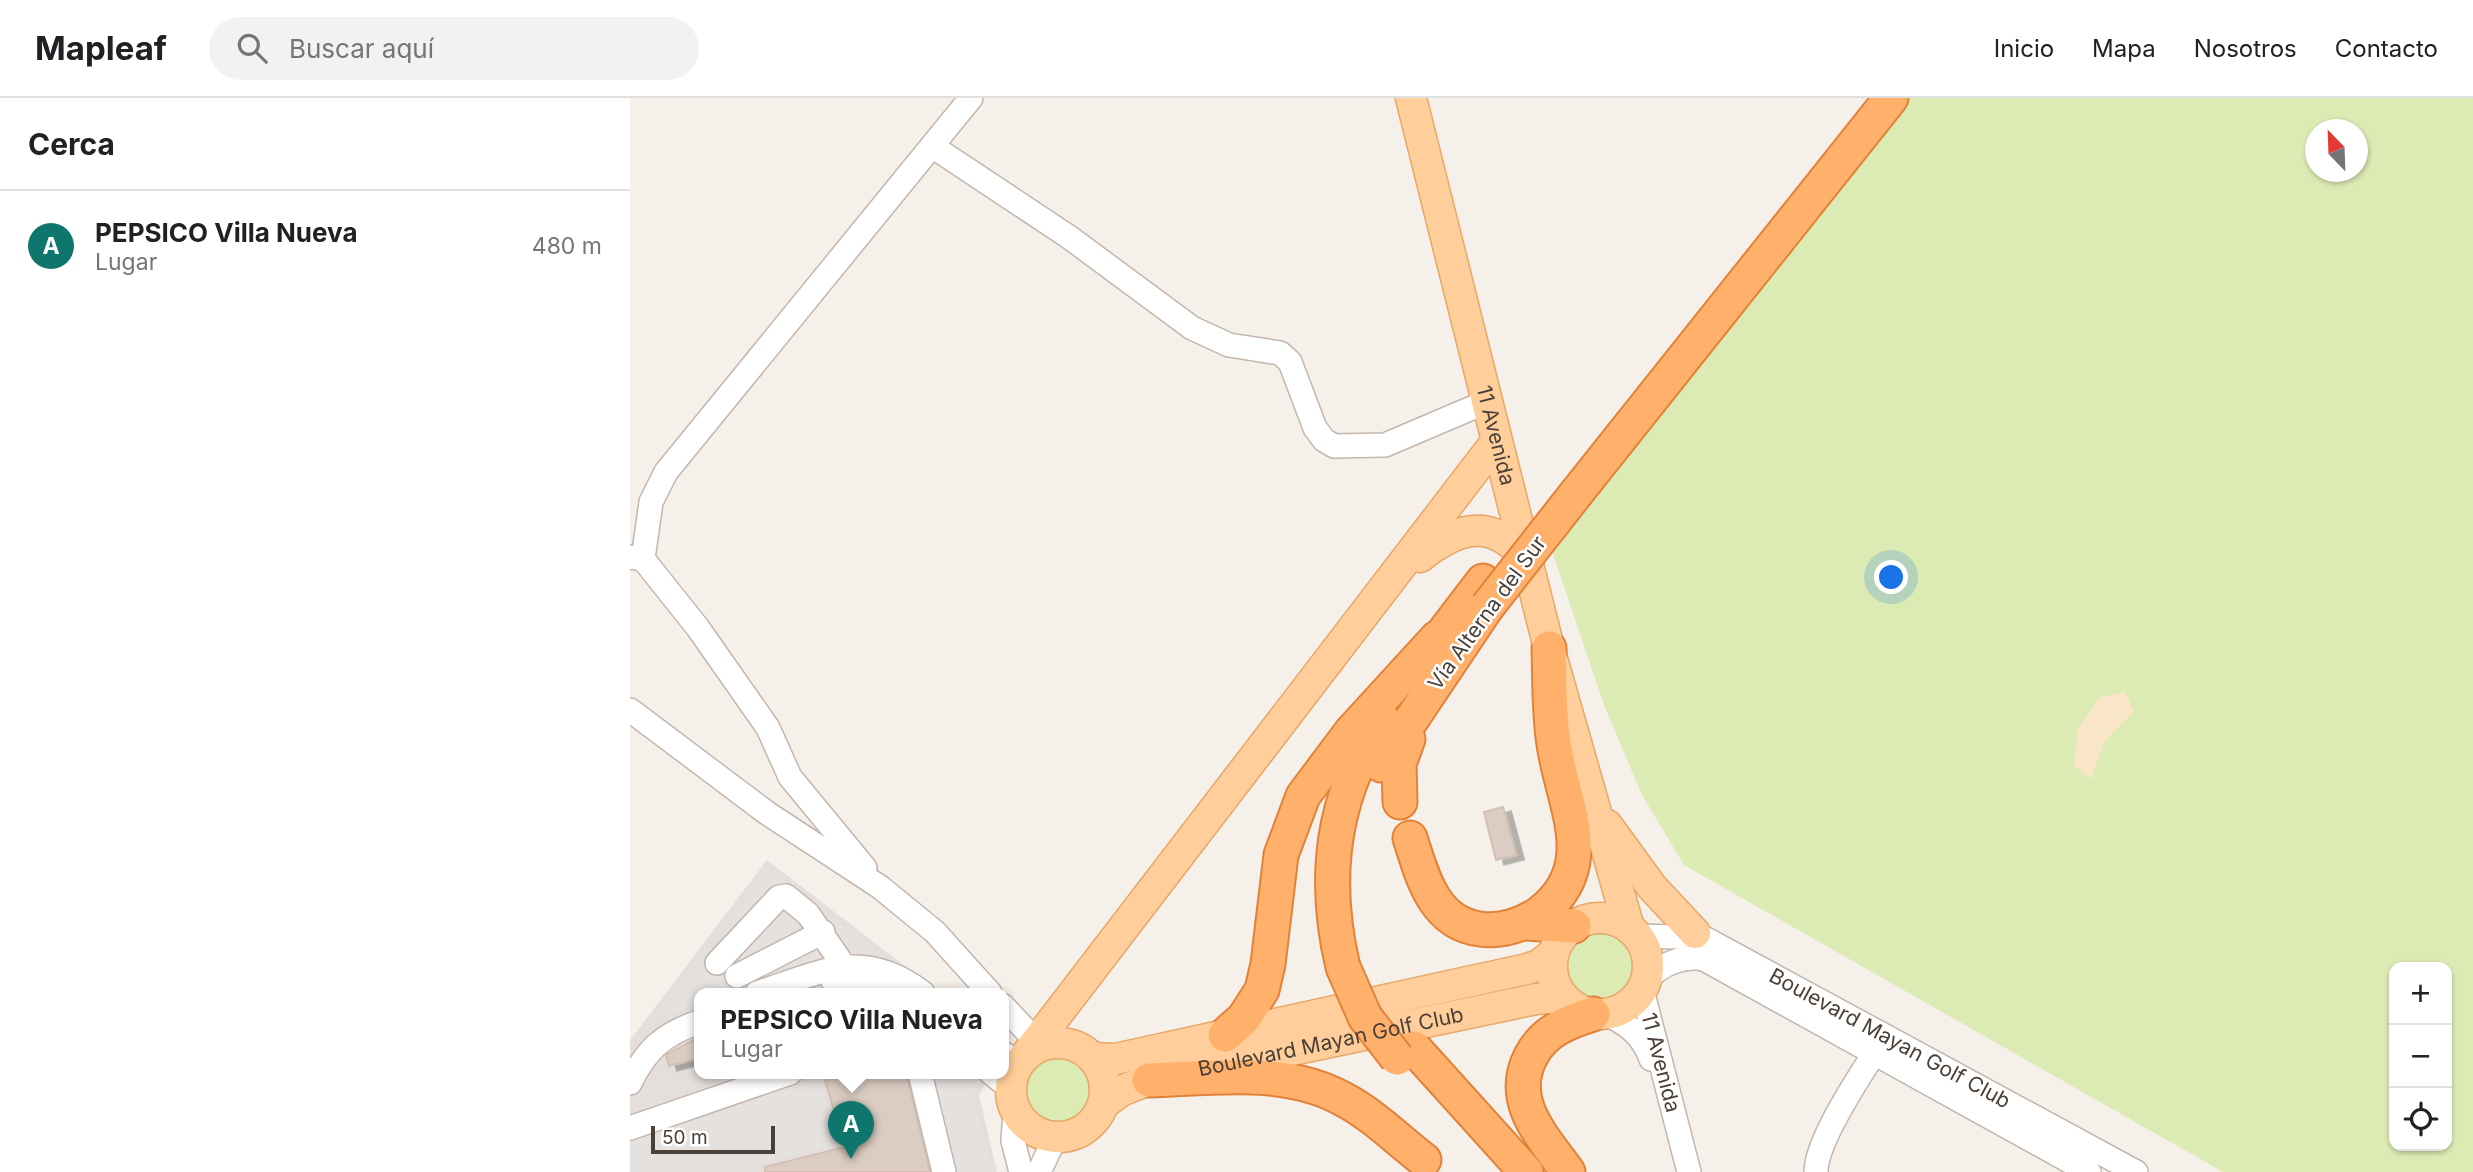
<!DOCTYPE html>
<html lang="es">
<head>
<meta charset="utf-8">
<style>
  body { margin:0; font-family:Inter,sans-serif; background:#f2f2f2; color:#202124 }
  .controls { position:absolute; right:21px; bottom:21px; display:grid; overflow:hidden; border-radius:14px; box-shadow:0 2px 5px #0004 }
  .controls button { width:63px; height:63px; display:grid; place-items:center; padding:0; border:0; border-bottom:2px solid #e0e0e0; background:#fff; color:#202124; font:35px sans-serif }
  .compass { position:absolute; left:1675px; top:21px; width:63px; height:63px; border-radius:50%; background:#fff; box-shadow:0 2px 5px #0004; rotate:337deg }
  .scale { position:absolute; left:21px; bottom:18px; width:124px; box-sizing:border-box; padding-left:7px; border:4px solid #4a4038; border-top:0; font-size:19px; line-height:24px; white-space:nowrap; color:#4a4038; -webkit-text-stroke:5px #fff; paint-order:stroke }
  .you { position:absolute; left:1262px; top:480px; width:24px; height:24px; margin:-18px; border:5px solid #fff; border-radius:50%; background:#1a73e8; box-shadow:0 0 0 10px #1a73e833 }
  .badge { display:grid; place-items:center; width:46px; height:46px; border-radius:50%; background:#0f766e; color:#fff; font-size:23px; font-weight:700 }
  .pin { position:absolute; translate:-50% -58px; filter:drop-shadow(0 2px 4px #0008) }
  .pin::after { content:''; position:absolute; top:37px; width:24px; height:21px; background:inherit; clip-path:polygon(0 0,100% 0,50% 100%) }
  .popup { position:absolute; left:64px; top:890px; width:315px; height:91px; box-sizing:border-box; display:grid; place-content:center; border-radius:14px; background:#fff; filter:drop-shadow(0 2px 5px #0005); font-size:23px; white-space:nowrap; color:#757577 }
  .popup b { font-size:26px; color:#202124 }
  .popup::after { content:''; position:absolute; left:50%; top:100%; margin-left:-14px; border:14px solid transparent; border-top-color:#fff }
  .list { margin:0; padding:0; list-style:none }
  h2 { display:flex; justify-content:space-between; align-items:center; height:91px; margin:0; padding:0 28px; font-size:30px }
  h2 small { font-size:23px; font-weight:400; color:#757577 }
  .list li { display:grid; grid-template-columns:46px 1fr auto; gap:21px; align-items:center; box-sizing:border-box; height:112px; padding:0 28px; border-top:2px solid #e0e0e0 }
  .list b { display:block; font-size:26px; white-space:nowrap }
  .list p { margin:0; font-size:23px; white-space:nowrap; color:#757577 }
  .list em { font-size:23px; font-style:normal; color:#757577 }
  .icon { flex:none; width:38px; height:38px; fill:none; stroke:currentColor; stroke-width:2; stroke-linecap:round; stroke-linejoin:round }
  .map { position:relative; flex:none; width:1843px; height:1074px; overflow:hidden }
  header { display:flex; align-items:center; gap:42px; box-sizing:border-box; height:98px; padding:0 35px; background:#fff; border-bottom:2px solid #e0e0e0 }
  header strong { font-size:33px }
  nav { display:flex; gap:38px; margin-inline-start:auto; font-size:24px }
  .search { width:490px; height:63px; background:#f2f2f2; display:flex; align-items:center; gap:18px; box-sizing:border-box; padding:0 24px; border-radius:38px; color:#757577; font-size:26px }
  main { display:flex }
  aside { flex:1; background:#fff }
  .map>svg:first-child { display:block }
  .industrial { fill:#e5dfdc }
  .green { fill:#dceab3; fill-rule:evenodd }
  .sand { fill:#f9e5c7 }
  .parking { fill:#e4e1df }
  .building { fill:#dbcdc3; stroke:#d3c0b3; stroke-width:2; filter:url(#shadow) }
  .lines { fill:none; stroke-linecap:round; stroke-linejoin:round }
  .minor-casing { stroke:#c2b6ad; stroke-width:26 }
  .major-casing { stroke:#e7a767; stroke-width:33 }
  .highway-casing { stroke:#e28239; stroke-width:37 }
  .minor { stroke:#fff; stroke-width:23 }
  .major { stroke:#ffce9a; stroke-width:30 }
  .highway { stroke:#ffb16c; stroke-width:33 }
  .highway-bridge-casing { stroke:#e28239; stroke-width:37; stroke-linecap:butt }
  .highway-bridge { stroke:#ffb16c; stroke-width:33 }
  .labels { text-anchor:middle; stroke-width:5; stroke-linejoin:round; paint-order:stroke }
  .street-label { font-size:21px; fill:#4a4038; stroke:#fff }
</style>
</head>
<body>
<header>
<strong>Mapleaf</strong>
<div class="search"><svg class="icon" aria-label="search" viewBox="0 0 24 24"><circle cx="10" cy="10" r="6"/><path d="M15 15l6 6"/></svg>Buscar aquí</div>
<nav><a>Inicio</a><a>Mapa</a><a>Nosotros</a><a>Contacto</a></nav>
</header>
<main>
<aside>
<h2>Cerca<small></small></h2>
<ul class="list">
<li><span class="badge">A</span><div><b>PEPSICO Villa Nueva</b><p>Lugar</p></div><em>480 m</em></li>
</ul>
</aside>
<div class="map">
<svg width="1843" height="1074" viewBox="0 0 1843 1074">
  <defs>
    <filter id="shadow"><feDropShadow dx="8" dy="4.5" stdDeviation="0" flood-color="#0004"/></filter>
  </defs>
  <rect width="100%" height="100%" fill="#f6f0eb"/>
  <path class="industrial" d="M137,762L310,895H69V975H361L349,997L367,1074H0V942Z"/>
  <g class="green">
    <path d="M1270,0H1843V1074H1593L1054,767L1012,697L974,607L922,453ZM1686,32H1728V74H1686ZM1764,869H1817V1048H1764Z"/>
    <circle cx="970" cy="869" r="39"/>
    <circle cx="428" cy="992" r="39"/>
  </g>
  <path class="sand" d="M1495,594L1504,614L1475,643L1461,681L1444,667L1448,630L1470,599Z"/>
  <g class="parking">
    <path d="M142,775L254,859L220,860L107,895H69V906L38,916L48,895Z"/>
    <path d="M294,975L352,977L343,997L362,1074H321Z"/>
    <path d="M190,980L207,1046L95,1074H0V1032Z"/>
  </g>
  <g class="building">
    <path d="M873,709L886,757L866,762L854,714Z"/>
    <path d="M69,939V960L39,968L36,957Z"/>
    <path d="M208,975H276L300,1074H135V1069L215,1049L194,979Z"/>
  </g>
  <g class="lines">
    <g class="minor-casing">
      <g id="minor">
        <path d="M302,48L439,139L562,230L599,247L650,255L660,264L685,330L694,342L704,348L755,347L856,304"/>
        <path d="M0,459L13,461L68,530L138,630L160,679L235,770"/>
        <path d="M13,461L21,404L36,374L341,0"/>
        <path d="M0,612L137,715L250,789L305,834L360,895"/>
        <path id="s1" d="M1007,838L1048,839L1065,835L1506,1074"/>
        <path d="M87,865L149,799L156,798L178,816L214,868"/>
        <path d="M107,878L193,834"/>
        <path d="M1017,881C1032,866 1053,857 1074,861L1459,1074"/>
        <path d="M203,883H228L258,895"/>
        <path id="s2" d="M1012,892L1059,1074"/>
        <path d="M127,895C191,874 233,849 293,895"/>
        <path d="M373,908L406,943"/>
        <path d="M974,916C997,924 1013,938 1021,961"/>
        <path d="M373,955L388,966"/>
        <path d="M290,975L314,1074"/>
        <path d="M361,975L380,990"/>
        <path d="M0,985C16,952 33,936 69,924"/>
        <path d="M385,1014L383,1043L391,1074"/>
        <path d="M0,1030L160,975"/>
        <path d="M409,1074L425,1040"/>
        <path d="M1186,1074C1186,1044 1227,982 1244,956"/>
      </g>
    </g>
    <g class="major-casing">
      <g id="major">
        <path id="s3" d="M781,0L919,550L999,830"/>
        <path d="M790,459C829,428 863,419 897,462"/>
        <path d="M977,727L1022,789L1065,835"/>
        <circle cx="970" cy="868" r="48"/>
        <circle cx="428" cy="992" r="47"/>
        <path d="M396,957L866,344"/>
        <path d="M463,960L485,961L897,871L909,867L923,856"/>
        <path id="s4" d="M473,1006L491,993L519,982L906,901L933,899"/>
      </g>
    </g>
    <g class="highway-casing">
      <g id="highway">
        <path d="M948,393L1261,0"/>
        <path d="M795,559L853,483"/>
        <path d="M751,667L857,509"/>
        <path d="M770,704L769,666L778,641"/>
        <path d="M780,740C792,777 803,825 850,831C871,834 893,827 910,815C972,768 932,705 924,646C919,615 920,582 919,550"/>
        <path d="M893,825L944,828"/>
        <path d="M713,869C692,781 701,698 753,622"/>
        <path d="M595,937L614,920L632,892L638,866L651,757L673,698L721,634L807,540"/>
        <path d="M784,950L896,1074"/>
        <path d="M519,982C583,980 655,969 713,1001C742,1016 768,1042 794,1062"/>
        <path d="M938,1074C913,1039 877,1003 901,958C914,933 937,924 963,916"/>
      </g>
    </g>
    <use href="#minor" class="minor"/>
    <use href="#major" class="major"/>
    <use href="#highway" class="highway"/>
    <g class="highway-bridge-casing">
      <g id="highway-bridge">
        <path d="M857,509L948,393"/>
        <path d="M713,869L735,919L767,960"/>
      </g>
    </g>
    <use href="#highway-bridge" class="highway-bridge"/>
  </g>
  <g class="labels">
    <g class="street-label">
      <text dy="7" stroke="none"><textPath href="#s3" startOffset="348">11 Avenida</textPath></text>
      <text transform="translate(857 515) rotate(-54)" y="7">Vía Alterna del Sur</text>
      <text dy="7" stroke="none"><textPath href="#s1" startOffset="280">Boulevard Mayan Golf Club</textPath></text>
      <text dy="7" stroke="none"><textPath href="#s4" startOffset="238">Boulevard Mayan Golf Club</textPath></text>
      <text dy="7" stroke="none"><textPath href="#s2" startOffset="75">11 Avenida</textPath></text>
    </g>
  </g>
</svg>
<div class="controls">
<button>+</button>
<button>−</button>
<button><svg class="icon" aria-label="locate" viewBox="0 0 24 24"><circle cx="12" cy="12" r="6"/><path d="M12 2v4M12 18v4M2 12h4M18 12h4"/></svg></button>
</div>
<svg class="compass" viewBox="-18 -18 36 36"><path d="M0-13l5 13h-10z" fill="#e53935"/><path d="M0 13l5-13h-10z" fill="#757577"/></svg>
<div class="scale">50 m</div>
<div class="you"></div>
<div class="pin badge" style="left:221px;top:1061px">A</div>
<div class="popup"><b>PEPSICO Villa Nueva</b>Lugar</div>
</div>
</main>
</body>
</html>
